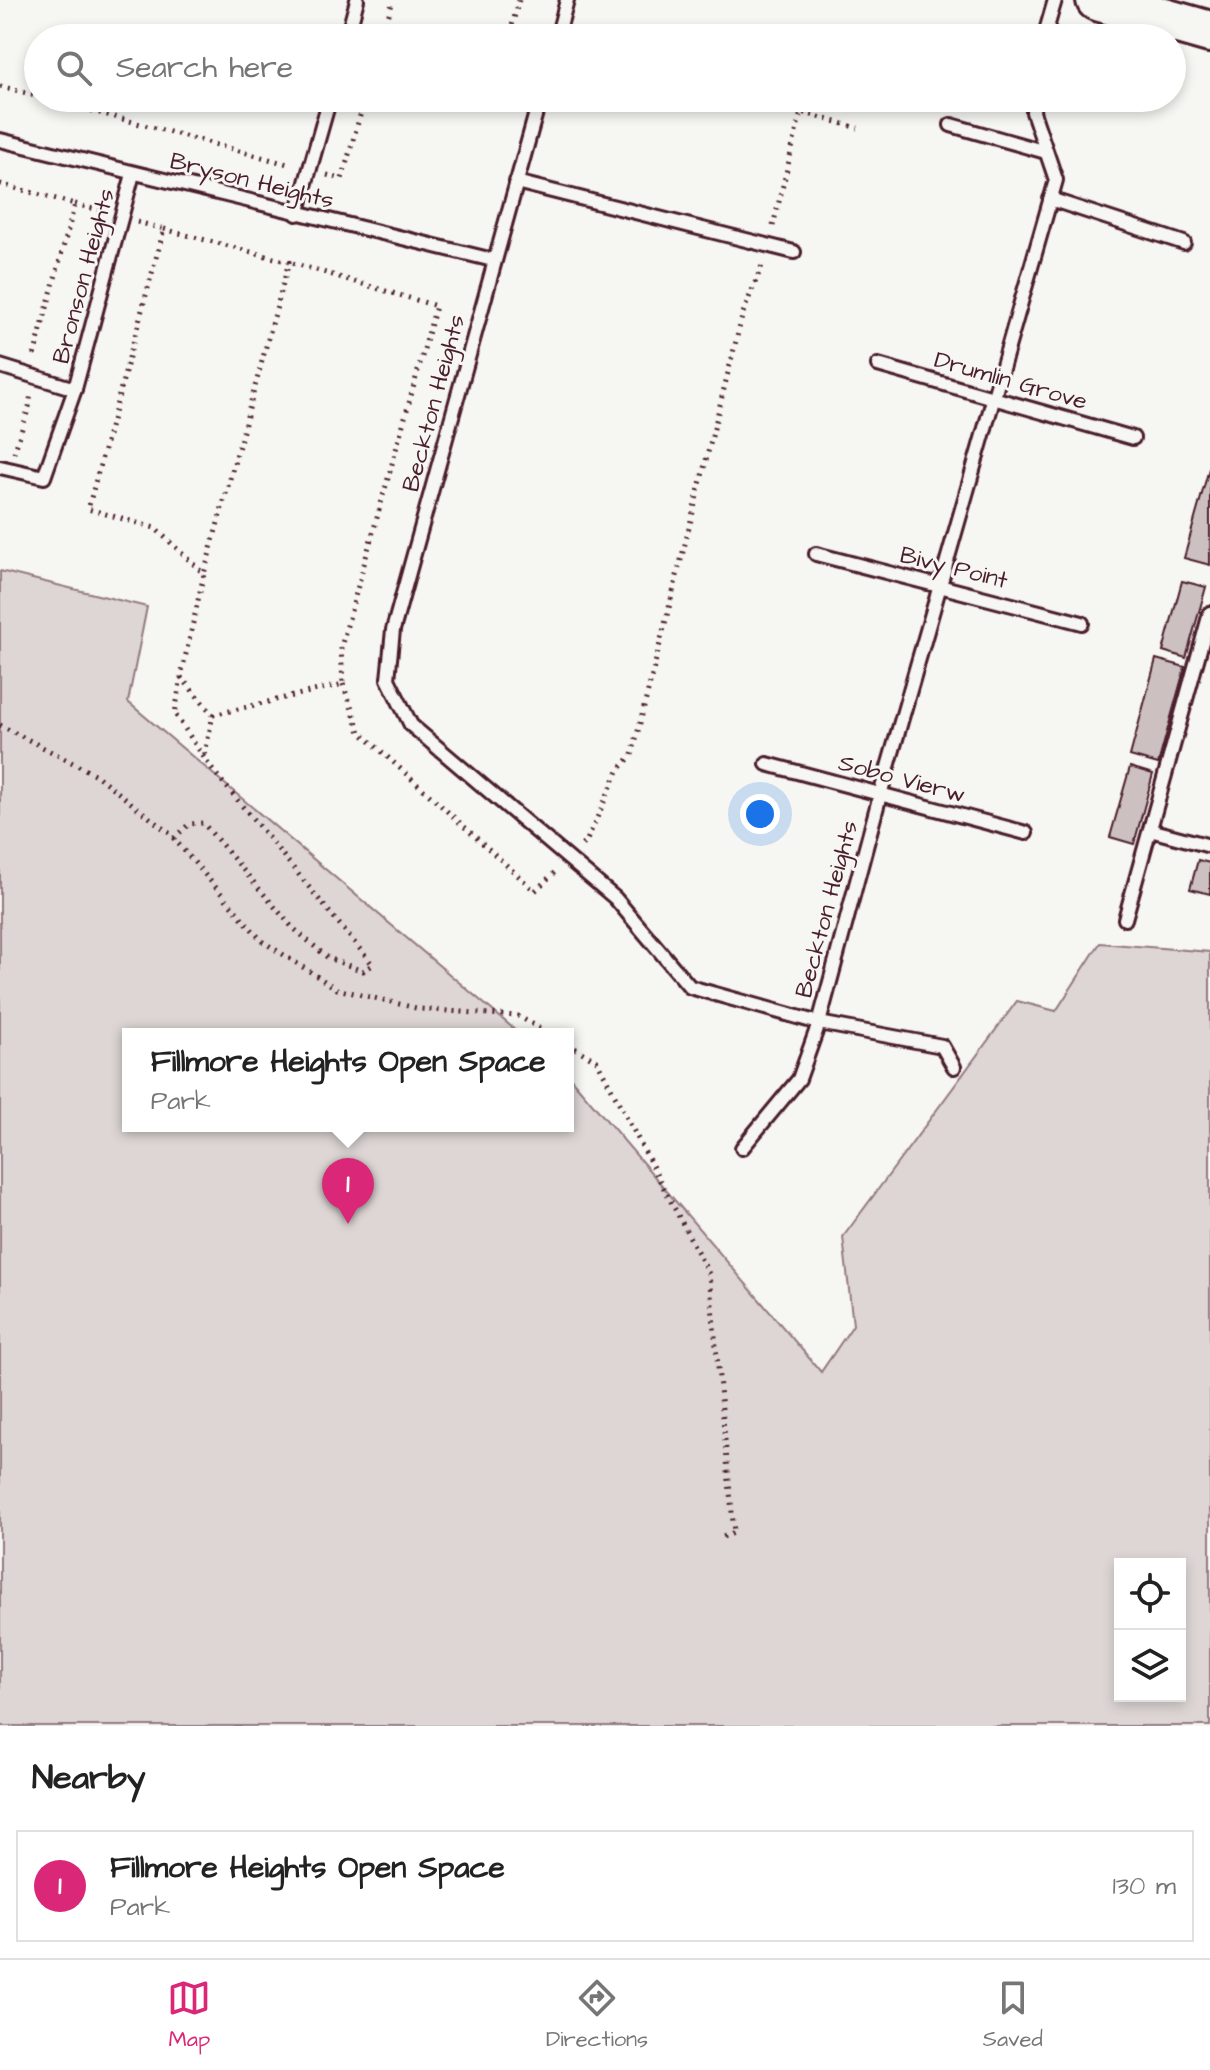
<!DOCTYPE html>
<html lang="en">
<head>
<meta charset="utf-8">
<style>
  body { margin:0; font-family:"Architects Daughter",sans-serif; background:#f6f6f6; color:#222 }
  .controls { position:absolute; right:24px; bottom:24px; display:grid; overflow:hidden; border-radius:0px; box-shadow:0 4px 12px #0003 }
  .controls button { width:72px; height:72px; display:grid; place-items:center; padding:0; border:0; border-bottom:2px solid #e0e0e0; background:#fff; color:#222; font:40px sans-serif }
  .you { position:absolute; left:760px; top:814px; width:28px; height:28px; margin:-20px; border:6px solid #fff; border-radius:50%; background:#1a73e8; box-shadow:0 0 0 12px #1a73e833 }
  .badge { display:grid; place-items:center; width:52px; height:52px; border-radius:50%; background:#db2777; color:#fff; font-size:26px; font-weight:700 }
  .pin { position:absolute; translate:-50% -66px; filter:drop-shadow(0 2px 4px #0008) }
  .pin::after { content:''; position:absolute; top:42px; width:28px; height:24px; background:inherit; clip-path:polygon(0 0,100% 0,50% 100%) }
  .popup { position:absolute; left:122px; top:1028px; width:452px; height:104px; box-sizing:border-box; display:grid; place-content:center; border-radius:0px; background:#fff; filter:drop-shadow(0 2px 6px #0005); font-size:26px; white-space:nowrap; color:#767676 }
  .popup b { font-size:30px; color:#222 }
  .popup::after { content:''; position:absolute; left:50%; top:100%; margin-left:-16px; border:16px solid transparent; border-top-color:#fff }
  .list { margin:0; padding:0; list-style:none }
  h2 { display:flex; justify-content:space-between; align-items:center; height:104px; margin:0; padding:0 32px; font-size:34px }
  h2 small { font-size:26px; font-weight:400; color:#767676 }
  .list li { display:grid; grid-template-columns:52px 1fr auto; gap:24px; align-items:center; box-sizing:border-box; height:112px; margin:0 16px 16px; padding:0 16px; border:2px solid #e0e0e0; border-radius:0px }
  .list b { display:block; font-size:30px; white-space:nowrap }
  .list p { margin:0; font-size:26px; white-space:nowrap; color:#767676 }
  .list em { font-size:26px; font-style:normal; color:#767676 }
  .icon { flex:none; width:44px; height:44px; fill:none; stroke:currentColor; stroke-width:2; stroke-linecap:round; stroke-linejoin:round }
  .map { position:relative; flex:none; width:1210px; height:1726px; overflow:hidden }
  .search { position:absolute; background:#fff; box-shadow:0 4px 12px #0003; left:24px; right:24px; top:24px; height:88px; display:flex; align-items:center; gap:20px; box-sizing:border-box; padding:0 28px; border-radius:44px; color:#767676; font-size:30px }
  .sheet { height:232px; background:#fff }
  nav { display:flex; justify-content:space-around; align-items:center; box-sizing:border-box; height:112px; border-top:2px solid #e0e0e0; background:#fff; font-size:22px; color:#767676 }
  nav a { display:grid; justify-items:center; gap:4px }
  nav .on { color:#db2777 }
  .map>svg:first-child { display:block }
  .green { fill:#ddd6d5; stroke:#947a80; stroke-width:2; fill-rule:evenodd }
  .building { fill:#ccc1c0; stroke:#4a1f2b; stroke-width:2 }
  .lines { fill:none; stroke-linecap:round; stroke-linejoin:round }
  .service-casing { stroke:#4a1f2b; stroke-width:18 }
  .primary-casing { stroke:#4a1f2b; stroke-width:46 }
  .path { stroke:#4a1f2b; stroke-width:5; stroke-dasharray:2 6; stroke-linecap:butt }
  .service { stroke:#f6f6f2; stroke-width:12 }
  .primary { stroke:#f6f6f2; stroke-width:40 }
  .labels { text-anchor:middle; stroke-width:6; stroke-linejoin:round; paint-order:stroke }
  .street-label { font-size:24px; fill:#4a1f2b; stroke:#f6f6f2 }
</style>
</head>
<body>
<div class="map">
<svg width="1210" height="1726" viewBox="0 0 1210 1726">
  <rect width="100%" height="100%" fill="#f6f6f2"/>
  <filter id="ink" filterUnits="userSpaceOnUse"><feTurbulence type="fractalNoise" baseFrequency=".0125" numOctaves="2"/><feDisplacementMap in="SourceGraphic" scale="16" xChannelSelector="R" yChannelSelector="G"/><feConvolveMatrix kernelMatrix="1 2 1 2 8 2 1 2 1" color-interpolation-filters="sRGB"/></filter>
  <g filter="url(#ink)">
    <path class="green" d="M0,571L147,607L128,702L520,1034H128V1126H568V1075L821,1372L853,1325L843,1237L1017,1001L1056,1011L1100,943L1210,952V1726H0ZM1120,1564H1180V1696H1120Z"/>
    <g class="building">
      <path d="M1210,465V565L1184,558Z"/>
      <path d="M1182,581L1206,587L1186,658L1163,651Z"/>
      <path d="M1156,659L1185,667L1158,764L1130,756Z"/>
      <path d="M1130,767L1153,774L1134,844L1110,837Z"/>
      <path d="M1198,860L1210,863V894L1190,889Z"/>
    </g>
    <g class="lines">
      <g class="service-casing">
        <g id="service">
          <path d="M347,38L357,0"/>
          <path d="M557,38L567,0"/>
          <path d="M1044,38L1055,0"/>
          <path d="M540,98L393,630L388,679L411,725L615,898L690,987L819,1023L880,795L1056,180L1033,112L1034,98"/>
          <path d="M951,125L1046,152"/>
          <path d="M0,140L493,260"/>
          <path d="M516,182L794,252"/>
          <path d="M1050,199L1184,243"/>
          <path d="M297,214L330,98"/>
          <path d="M878,365L1133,438"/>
          <path d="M0,366L75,389"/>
          <path d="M0,467L44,477L75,389L133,174"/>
          <path d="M816,554L1082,623"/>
          <path d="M767,764L1026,833"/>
          <path d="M1150,830L1210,846"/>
          <path d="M1125,919L1210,613"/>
          <path d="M742,1148L799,1079L819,1023L942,1046L954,1067"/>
        </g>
      </g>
      <g class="primary-casing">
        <path id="primary" d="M1097,0L1210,32"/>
      </g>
      <g class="path">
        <path d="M519,0L510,33L530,38"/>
        <path d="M382,38L393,0"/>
        <path d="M0,86L38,96"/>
        <path d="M45,98L291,165"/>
        <path d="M749,98L801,112"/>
        <path d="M327,175L342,179L365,98"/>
        <path d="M0,184L75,204L34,356"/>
        <path d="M75,204L105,212"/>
        <path d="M137,222L164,229L88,509L155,528L204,574L181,676L175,714L211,768L373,965L363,971L328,958L292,927L203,823L189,824L174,838"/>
        <path d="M773,226L801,112L858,128"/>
        <path d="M164,229L289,262L204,574"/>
        <path d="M14,453L29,407L31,393"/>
        <path d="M181,677L213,715L204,758"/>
        <path d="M343,684L360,732L535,891L555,872"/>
        <path d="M213,715L343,684L341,647L436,306L289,262"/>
        <path d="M0,725L96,775L169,833L262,941L337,989L420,1009L518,1016L550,1034"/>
        <path d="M582,845L587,840L618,771L632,755L743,313L763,263"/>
        <path d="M568,1044L597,1061L709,1274L734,1533L720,1538"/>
      </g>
      <use href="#service" class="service"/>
      <use href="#primary" class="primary"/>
    </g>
  </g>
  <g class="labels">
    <g class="street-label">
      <text transform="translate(252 180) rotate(14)" y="8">Bryson Heights</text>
      <text transform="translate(83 276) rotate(-75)" y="8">Bronson Heights</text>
      <text transform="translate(1011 380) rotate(16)" y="8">Drumlin Grove</text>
      <text transform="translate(433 403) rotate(-75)" y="8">Beckton Heights</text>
      <text transform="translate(954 567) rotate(14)" y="8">Bivy Point</text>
      <text transform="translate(902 778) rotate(15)" y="8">Sobo Vierw</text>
      <text transform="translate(826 909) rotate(-75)" y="8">Beckton Heights</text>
    </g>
  </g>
</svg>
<div class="controls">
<button><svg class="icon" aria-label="locate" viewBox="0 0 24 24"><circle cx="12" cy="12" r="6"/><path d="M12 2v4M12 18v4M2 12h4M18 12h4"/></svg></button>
<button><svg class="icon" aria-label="layers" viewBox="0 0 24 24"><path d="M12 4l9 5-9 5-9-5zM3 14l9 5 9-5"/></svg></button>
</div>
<div class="you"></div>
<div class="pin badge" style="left:348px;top:1224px">1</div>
<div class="popup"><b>Fillmore Heights Open Space</b>Park</div>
<div class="search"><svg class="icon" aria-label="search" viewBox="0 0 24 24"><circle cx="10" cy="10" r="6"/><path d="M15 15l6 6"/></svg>Search here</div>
</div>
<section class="sheet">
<h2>Nearby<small></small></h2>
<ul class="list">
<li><span class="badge">1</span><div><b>Fillmore Heights Open Space</b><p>Park</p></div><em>130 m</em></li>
</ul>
</section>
<nav>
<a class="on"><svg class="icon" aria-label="map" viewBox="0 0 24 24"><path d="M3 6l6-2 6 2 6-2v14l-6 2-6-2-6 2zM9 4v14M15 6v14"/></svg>Map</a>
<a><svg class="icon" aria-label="directions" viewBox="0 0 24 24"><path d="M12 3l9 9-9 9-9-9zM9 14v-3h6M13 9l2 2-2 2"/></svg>Directions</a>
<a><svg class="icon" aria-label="saved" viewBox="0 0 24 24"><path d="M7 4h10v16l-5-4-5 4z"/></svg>Saved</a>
</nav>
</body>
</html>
